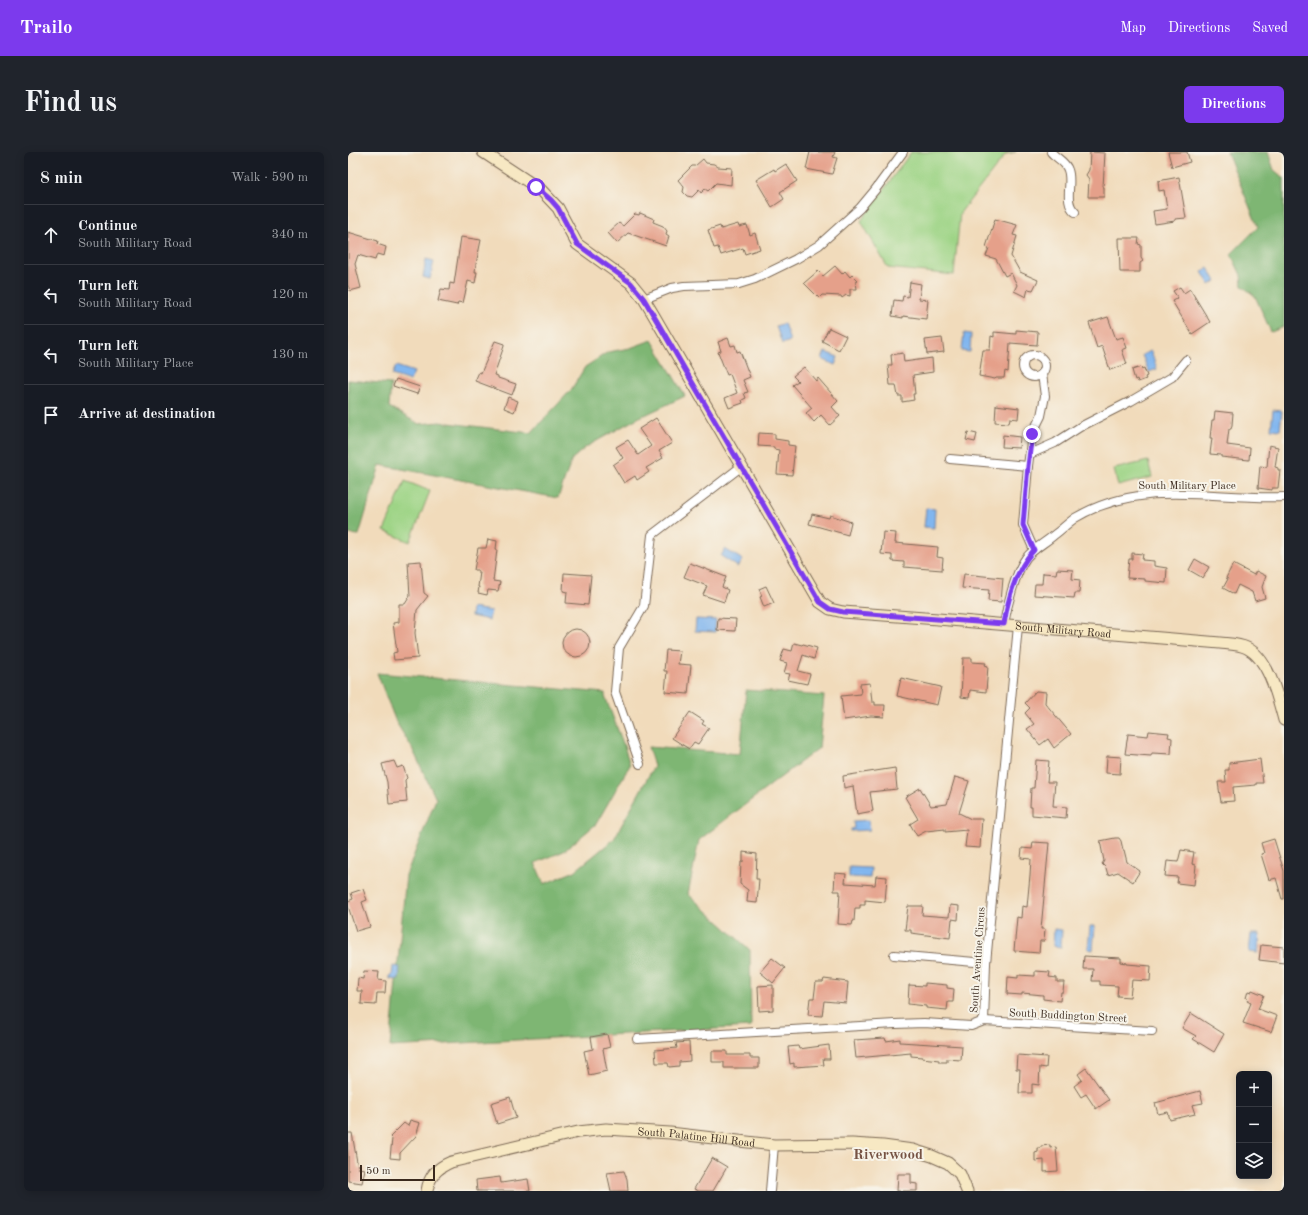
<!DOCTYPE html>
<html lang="en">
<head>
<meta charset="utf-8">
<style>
  body { margin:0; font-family:"Old Standard TT",serif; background:#20242c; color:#f1f3f6 }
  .controls { position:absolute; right:12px; bottom:12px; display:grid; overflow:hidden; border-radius:6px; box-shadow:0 2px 10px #0003 }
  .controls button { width:36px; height:36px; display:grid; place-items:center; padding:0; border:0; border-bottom:1px solid #363941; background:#171b24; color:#f1f3f6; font:20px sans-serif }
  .scale { position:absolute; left:12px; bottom:10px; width:75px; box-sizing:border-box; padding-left:4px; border:2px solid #3b2a1e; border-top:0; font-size:11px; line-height:14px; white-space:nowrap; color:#3b2a1e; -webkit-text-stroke:3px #f7f3e8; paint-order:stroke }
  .stop { position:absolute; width:12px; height:12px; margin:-9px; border:3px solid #7c3aed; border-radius:50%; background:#fff }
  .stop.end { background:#7c3aed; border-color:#fff; box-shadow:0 1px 4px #0008 }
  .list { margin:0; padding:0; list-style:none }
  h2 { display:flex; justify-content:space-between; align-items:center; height:52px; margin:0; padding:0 16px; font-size:17px }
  h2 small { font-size:13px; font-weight:400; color:#9ea1a6 }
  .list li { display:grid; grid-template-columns:26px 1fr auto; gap:12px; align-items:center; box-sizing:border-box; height:60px; padding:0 16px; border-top:1px solid #363941 }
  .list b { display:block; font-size:15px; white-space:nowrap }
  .list p { margin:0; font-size:13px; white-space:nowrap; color:#9ea1a6 }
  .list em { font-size:13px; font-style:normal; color:#9ea1a6 }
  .icon { flex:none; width:22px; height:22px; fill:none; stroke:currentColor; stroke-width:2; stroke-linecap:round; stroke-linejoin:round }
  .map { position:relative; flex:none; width:936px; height:1039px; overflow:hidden; border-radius:6px }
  header { display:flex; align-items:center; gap:24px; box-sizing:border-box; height:56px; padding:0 20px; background:#7c3aed; color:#fff }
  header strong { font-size:19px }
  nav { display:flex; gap:22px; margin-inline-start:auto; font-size:14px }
  .intro { display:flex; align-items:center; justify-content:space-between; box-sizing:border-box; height:96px; padding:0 24px }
  h1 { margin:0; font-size:28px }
  .button { padding:10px 18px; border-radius:6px; background:#7c3aed; color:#fff; font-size:14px; font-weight:700 }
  main { display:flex; gap:24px; padding:0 24px }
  aside { flex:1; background:#171b24; border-radius:6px; box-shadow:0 2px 10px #0003 }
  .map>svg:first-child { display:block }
  .green { fill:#9ed486; stroke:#6c7f52 }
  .forest { fill:#7eb673; stroke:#5c7048 }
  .water { fill:#81b6ef; stroke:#5e7086 }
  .building { fill:#e5a08a }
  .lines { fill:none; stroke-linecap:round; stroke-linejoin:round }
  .street-casing { stroke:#7b6855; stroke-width:10 }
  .secondary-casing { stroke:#7b6855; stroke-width:13 }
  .street { stroke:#fff; stroke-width:8 }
  .secondary { stroke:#f7e8c3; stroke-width:11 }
  .route { stroke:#7c3aed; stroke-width:5 }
  .labels { text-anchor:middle; stroke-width:4; stroke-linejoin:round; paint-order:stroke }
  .street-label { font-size:11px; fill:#3b2a1e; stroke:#f7f3e8 }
  .district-label { font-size:15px; font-weight:bold; fill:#765344; stroke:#f7f3e8 }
</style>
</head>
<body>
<header>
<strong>Trailo</strong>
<nav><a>Map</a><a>Directions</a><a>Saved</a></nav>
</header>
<div class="intro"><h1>Find us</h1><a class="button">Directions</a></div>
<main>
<aside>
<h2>8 min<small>Walk · 590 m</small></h2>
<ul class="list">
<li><svg class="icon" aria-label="ahead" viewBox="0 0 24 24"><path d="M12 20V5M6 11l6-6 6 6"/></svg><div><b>Continue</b><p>South Military Road</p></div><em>340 m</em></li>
<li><svg class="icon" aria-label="left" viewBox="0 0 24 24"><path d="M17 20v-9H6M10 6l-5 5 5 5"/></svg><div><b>Turn left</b><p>South Military Road</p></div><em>120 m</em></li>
<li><svg class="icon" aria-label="left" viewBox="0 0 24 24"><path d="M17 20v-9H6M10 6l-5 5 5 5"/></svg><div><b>Turn left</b><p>South Military Place</p></div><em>130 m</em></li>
<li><svg class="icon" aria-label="arrive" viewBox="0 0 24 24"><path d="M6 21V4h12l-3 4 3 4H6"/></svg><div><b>Arrive at destination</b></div></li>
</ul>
</aside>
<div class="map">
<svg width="936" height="1039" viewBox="0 0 936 1039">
  <rect width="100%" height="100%" fill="#f7f3e8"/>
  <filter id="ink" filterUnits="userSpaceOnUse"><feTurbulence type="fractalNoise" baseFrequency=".025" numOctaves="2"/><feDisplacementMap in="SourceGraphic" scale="8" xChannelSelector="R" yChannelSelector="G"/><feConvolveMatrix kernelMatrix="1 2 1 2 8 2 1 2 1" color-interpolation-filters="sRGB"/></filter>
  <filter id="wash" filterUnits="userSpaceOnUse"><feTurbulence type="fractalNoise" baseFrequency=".012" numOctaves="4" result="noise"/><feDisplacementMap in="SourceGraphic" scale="16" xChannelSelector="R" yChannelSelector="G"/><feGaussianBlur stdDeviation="0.9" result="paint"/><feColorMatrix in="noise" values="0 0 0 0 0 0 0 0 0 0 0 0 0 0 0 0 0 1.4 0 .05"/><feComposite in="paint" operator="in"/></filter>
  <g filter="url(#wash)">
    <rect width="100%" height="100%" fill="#f1dbbb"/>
    <g class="green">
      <path d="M563,0H668L658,2L612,61L606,123L540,116L513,69Z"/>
      <path d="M800,309L804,325L770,334L766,317Z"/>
      <path d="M57,329L82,339L62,390L36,379Z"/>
    </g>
    <g class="forest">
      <path d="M879,0H920L926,18L936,26V175L923,180L907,144L894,134L893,123L883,102L910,75Z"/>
      <path d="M304,188L337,244L297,263H295L238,295L224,307L210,346L32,313L11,383L0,382V228L43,232L41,255L71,272L92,270L183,281L223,238L237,215L260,200L282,196Z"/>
      <path d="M29,521L257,541V544L276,594L282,613L248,672L216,699L187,711L196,732L227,719L266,687L306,614L300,595L392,602L398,538L476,544L471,596L351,688L340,742L402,798L403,875L42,895L58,723L88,647L64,596L48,570Z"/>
    </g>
    <g class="water">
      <path d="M78,107L86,109L82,127L75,125Z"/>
      <path d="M860,116L868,129L862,133L854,120Z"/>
      <path d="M436,171L442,189L434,192L428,174Z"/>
      <path d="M616,181L623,182L622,200L614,199Z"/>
      <path d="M803,199L809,217L801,220L794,203Z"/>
      <path d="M477,200L490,205L487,213L474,207Z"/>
      <path d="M48,214L66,220L62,229L44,223Z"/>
      <path d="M925,258L934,259L932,278L923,277Z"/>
      <path d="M578,356L587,357L586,376L576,375Z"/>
      <path d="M377,397L395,408L390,415L373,404Z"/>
      <path d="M124,456L143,459L141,468L123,464Z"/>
      <path d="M348,467L368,468L367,480L347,479Z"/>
      <path d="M521,668L522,678L503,679V677L506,676L505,669Z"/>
      <path d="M501,715L523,716L522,726L501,725Z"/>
      <path d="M742,774H747L745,798L740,797Z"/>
      <path d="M706,777L714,778L713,795L705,794Z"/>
      <path d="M903,782H912L910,801L901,800Z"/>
      <path d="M45,814L52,815L51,828L42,827V824H44Z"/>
    </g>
    <g id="blocks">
      <g class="building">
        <path d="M462,0H487L485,5L489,6L484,22L458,17Z"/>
        <path d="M742,0L757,1L755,35H756V45H740L741,27L738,23L741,18Z"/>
        <path d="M820,0H839L842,10L824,15Z"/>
        <path d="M355,7L358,11L366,12L370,15L384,16L383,33L368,31L360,39L357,37L353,41L351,38L344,45L339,44L335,40L336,35L330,28L344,14H347Z"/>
        <path d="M438,12L449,29L432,40L436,47L424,55L408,28L426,17L427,19Z"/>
        <path d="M831,25L838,66L827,67V69L807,72L805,59L819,57L816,38L811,39L810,29Z"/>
        <path d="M292,61L306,67L305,70L315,74L319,79L318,82L321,84L318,94L280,81L269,91L260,81L271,71L275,74L287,62L291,63Z"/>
        <path d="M647,67L669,73L665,83L669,84L663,104L672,120L690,128L685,138L680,137L678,145L666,139L669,133L663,121L657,124L648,107L638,104L641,96L638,95Z"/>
        <path d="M390,72L391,75L399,73L402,83L407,81L412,97L397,102L395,96L373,103L370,95L366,96L360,78L372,74L373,77Z"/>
        <path d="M0,80L30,89L29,92L38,95L36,104L29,102L27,108L10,103L7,112L13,136L2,139L0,133Z"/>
        <path d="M113,85L133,88L128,112L127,120H129L127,131L120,129L115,151L110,150L109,153L90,149L93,137L101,138L102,131L106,132Z"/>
        <path d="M771,86H791L790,92L793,93V106L795,109L792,111V120H772Z"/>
        <path d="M487,114L494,122L497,119L502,125L504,123L510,129L508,130L509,137H502V144L498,143L494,146L493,144L474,143L471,146L456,131L470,119L475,124Z"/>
        <path d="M562,130L573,132L571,147L580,148L578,167L555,164V166L544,164L546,148L554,149L555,144L560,145Z"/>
        <path d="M832,135L836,141L842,137L862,170L844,182L824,149L830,146L825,139Z"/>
        <path d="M760,165L768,187L775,185L779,196L774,198L779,212L762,218L754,194L749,196L741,171Z"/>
        <path d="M481,176L498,184L491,198L474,189Z"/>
        <path d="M668,178L690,180L689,193L662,191L660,220L657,219L656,226H648L647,227L631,224L635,198H642L643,184L646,185V180L668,182Z"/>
        <path d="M380,186L383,194L387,193L389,200L392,199L402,225L395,228L400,240L396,241L398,246L394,248L395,251L381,256L377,246L389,241L382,222L379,223L370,200L373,199L370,190Z"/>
        <path d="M594,186L596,200L579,202L577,188Z"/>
        <path d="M147,189L156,192V194L146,223L150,224V226L168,232L164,243L127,229L131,220L133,221Z"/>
        <path d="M555,201L556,210L584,206L585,220L565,223L567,242H565L566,248L554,250V244H550L548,233H542L540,213H544L543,203Z"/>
        <path d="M456,215L468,229L470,226L490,249L484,255L492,264L482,273L473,263L466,270L458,261L464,256L444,233L450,229L445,224Z"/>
        <path d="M793,215L794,217L796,216L799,224L797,225L798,227L790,230L789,227L787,228L784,218Z"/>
        <path d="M48,227L72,235L69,242L45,234Z"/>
        <path d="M160,245L170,249L166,260L156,256Z"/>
        <path d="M648,253L671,256L670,267L662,266L661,271L647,270Z"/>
        <path d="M867,259L885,261L884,273L883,277H881L879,293L902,296L901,308L873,305V303L862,302L864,286H862L864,268H866Z"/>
        <path d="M308,266L324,291L311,299L315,306L298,316L301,320L289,328L287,324L276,331L265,313L275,306L268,295L280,288L290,303L303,294L291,277Z"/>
        <path d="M620,280L629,282L627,290L618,288Z"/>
        <path d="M411,281L427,282V287L440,289V293L447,294L444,323L429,322L431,298L426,297V295L410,294Z"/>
        <path d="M655,283L672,285L671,296L654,295Z"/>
        <path d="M921,293L930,295L927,315L930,316V318H932L930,336H924V338L910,336L912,314L919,315Z"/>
        <path d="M464,362L481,366L482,363L503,370L500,383L461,372Z"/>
        <path d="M535,380L548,381L547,391L590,395L589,405L595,406L594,418L556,415V410L544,409V403L533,402Z"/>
        <path d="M140,387L149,389L148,397H149L148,406L145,429L152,430L150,439L140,438L139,443L130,441L131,435H130L132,420H130V418H126L130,396H138Z"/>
        <path d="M784,401L795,402L794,408L806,409V414L819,416L818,431L797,429V427L779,426L781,407H784Z"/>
        <path d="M847,407L861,415L855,426L841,418Z"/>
        <path d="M73,409L76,441L80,444L69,458L67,481L70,506L46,508L45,501L49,500L45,471L51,470V452H57L62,444L60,410Z"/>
        <path d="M342,411L378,425L374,435L380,438L376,450L355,443L359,434L336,425Z"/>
        <path d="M885,412L906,423L908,419L918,424L914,435L917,446L907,449L904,440L890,433L886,442L875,436L880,427L878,426Z"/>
        <path d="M709,417L725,418L724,427L732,428L731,441H727L726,446L686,443L687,432H694L695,421L708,422Z"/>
        <path d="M216,421L243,423L240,453L218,451L219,440L215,439Z"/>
        <path d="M616,422L655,426L653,450L640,449L641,438L614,436Z"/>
        <path d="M418,434L426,451L416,455L412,445L414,444L411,437Z"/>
        <path d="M370,466L388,467L387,479L369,478Z"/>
        <circle cx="228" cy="491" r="14"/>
        <path d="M446,491L454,493L455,492L469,496L466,507L455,503L450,519L462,522L459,532L440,528L442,522L436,521L439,511L432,509L436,497L444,499Z"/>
        <path d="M318,498L332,499L330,512L343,513L340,542L317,540L319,519H316Z"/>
        <path d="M615,506H624V510L638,511L637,513L640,514L638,540L622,538L621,546L613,545Z"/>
        <path d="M553,526L593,535L589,553L549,544Z"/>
        <path d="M522,531L524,550H527V553H537L536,565L523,564L496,568L493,544L513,542L512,532Z"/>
        <path d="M688,539L698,540L697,551L723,582L706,596L700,587L692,593L679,577L686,572L677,561L682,556L677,551Z"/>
        <path d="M342,560L356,569L354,572L361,576L350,592L346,590L341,597L324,586Z"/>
        <path d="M801,579L821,581L820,585L824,586L823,602L804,601L803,604L777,602L780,582L800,584Z"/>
        <path d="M759,604L773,605L772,622L758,621Z"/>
        <path d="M912,607L915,631H908V633L885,635L886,649L873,650L870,630H878L877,618H881V611Z"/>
        <path d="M688,608L701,609L699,630H707L705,654L719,655L718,666L684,663V655H682L683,636H686Z"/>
        <path d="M46,609L49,616L55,614L59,626L57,628L59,650L41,652L39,630L34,612Z"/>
        <path d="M547,616L549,637L522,640L525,659L509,662L505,634L496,636L495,624Z"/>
        <path d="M607,625L621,629L611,661L623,667H634L632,696L617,695L619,678L597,680V677L578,679L569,684L562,672L570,667L557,645L572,636L583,654L599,652Z"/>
        <path d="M767,686H771L773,689L775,698H776L779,710L792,719L785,730L770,720L760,723L758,716L754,712L756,709L752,689Z"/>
        <path d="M926,687L936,719V747H934L928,726L921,728L913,702L916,701L913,691Z"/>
        <path d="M685,690L701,691L693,777H697L696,789H692L691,801L666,799L669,765L673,766L674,754L679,755L682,723L683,707L673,706L674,696L684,697Z"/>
        <path d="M833,698L846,700L844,712L848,713L846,733L829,731L830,725L817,724L819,709L830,710Z"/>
        <path d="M395,700L409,702L408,727H411L409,751L399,750L400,738L392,732L393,710H395Z"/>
        <path d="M487,721L498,722L497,731L527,733L528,724L539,725L537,750L517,748V753H512V756H507L506,769H505L504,773L490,772L492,739H486Z"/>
        <path d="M15,737L19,748L14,750L22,775L8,779L0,754V749L5,747L3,741Z"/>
        <path d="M602,753L611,754L610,768L604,767L602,786L563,781V778H557L560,754H575L574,763L601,765Z"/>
        <path d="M913,793L936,795V811L911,808Z"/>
        <path d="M736,804L773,806V810L779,811V812L803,814L802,829L784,828L782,845L769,844L770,834L752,833V829H744L745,817H735Z"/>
        <path d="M424,806L437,816L425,831L412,820Z"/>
        <path d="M16,819L31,820L30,828L38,829L37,841H29L28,853L13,852L14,839H9L10,826L15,827Z"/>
        <path d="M687,819L702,820L701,825L709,826V830H716L715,840H713L712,849L695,847V843L674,841V843L659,842L660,825L670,826V823L687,824Z"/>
        <path d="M476,827L500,830L498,851L476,849L474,864L460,863L462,846H466L468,830H475Z"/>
        <path d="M577,831L599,833V836L606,837L605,850H600L599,858L578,856V854L560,852L561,833L577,834Z"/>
        <path d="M425,833V858L411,859L410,834Z"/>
        <path d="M904,838L916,843L910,857L929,864L923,880L895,871L903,851L899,849L900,847L898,846L900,839L903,840Z"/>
        <path d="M843,861L876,882L866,900L845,887L848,884L834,876Z"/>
        <path d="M259,882L262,895L255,897L259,919L241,923L236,899L245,897L243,885Z"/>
        <path d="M537,886L538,889L552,887V890L614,894L613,908L599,907V910H591V908L574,906V905L563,904V901L508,906L506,888Z"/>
        <path d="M341,890L342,909L331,910V914L321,915L320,911H308L307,898L329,896L328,891Z"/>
        <path d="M481,893L482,907H475L476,913L446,915V911L442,912L440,895L450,894L451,897Z"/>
        <path d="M364,899H379V903H402V906H411V916H376V910H364Z"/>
        <path d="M669,903L699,905L698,916L692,915L691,933L684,932V941H671L672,917H668Z"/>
        <path d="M738,916L761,948L748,957L738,942L733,945L726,934L734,928L730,922Z"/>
        <path d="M852,939L855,951L844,953L847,962L822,968L820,960L810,962L807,951Z"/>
        <path d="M162,945L168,966L149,972L143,951Z"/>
        <path d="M62,968L72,971L68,984L52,1001V1007L42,1006L44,987L42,985L56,971L60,974Z"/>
        <path d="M0,981H4L10,1016L17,1017L14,1031L0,1029Z"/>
        <path d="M702,993V996L708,995L710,1019L696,1020V1008L687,1009V1001L690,1000V996H693V994Z"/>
        <path d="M364,1006L379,1015L365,1039H351L346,1037Z"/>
        <path d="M276,1019L279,1027L280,1039H263L259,1021Z"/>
        <path d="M550,1022H563V1031L569,1032V1039H549Z"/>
        <path d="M152,1025L153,1031L180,1027L182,1039H129L128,1028Z"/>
      </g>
    </g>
  </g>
  <g filter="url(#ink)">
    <use href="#blocks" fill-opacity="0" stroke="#7b6855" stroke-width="1"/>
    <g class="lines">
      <g class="street-casing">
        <g id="street">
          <path d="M703,0C708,6 718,10 720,18C725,31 715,50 727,60"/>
          <path d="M296,147L324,136L336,134L391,132L407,127L448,107L471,93L512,56L527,38L555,0"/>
          <circle cx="686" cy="214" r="11"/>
          <path d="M682,302L707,291L732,275L783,249L824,225L838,208"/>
          <path d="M602,307L680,314"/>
          <path d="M686,398L675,373L680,314L684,282L693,264L697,244L694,222"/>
          <path d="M656,472C659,454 667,421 678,406C686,396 697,391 706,383C713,378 720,371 727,366C794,326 864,348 936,345"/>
          <path d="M292,612L267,540L271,496L296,454L304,383L394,314"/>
          <path d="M546,803L638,811"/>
          <path d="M636,869L638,811L670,474"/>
          <path d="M289,887L547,872L576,871L623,874L636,869L804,879"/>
          <path d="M422,1039L426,993"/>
        </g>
      </g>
      <g class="secondary-casing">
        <g id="secondary">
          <path id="s1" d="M135,0L193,38L210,56L229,92L283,131L296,147L305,162L472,450L482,457L495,460L590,467L872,491C881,492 891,492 899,496C921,507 930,546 936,568"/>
          <path id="s2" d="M79,1039C81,1024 89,1016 103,1010L230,980L258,977L322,981L426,993L504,992L535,994L565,998L584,1004L600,1011L612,1022L619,1039"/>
        </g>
      </g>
      <use href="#street" class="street"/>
      <use href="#secondary" class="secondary"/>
    </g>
  </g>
  <g class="lines" filter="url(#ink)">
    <path class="route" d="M188,35L203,48L210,56L229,92L283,131L296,147L472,450L482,457L495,460L656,472C660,446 668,417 686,398L675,373L680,314L684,282"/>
  </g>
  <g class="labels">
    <g class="street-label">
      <text x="839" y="337">South Military Place</text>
      <text dy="4" stroke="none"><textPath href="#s1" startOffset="819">South Military Road</textPath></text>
      <text transform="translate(629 808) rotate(-86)" y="4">South Aventine Circus</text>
      <text transform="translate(720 863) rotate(3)" y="4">South Buddington Street</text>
      <text dy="4" stroke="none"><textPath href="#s2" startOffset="289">South Palatine Hill Road</textPath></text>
    </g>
    <g class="district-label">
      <text x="540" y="1007">Riverwood</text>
    </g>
  </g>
</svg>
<div class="controls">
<button>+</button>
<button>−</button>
<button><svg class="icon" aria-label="layers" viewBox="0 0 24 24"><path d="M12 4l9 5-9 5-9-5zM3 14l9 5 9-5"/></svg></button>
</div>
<div class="scale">50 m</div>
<div class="stop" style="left:188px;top:35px"></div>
<div class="stop end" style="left:684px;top:282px"></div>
</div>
</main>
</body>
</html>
